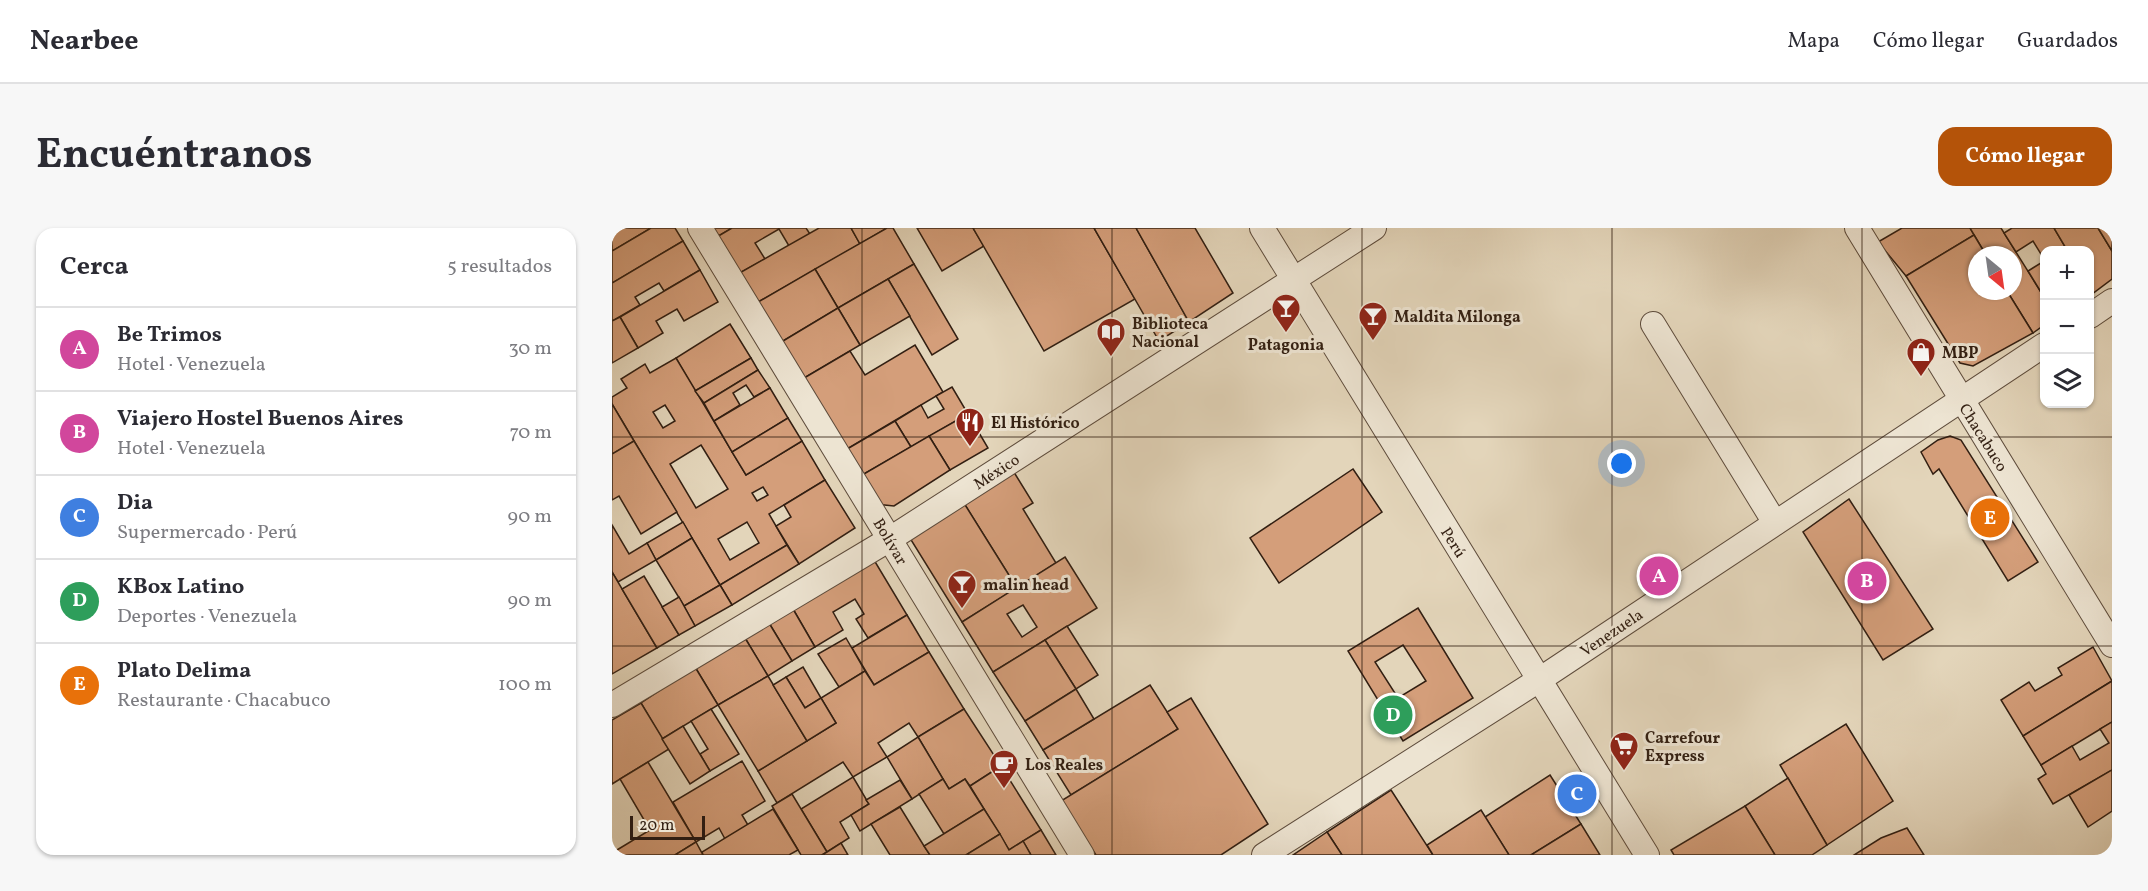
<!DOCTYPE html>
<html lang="es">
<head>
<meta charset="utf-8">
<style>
  body { margin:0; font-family:Vollkorn,serif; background:#f7f7f7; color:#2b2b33 }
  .controls { position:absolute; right:18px; top:18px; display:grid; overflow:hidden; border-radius:12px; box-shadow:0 2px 4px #0004 }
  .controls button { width:54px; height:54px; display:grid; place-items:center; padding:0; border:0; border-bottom:2px solid #e1e1e2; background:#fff; color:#2b2b33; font:30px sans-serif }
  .compass { position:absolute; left:1356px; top:18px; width:54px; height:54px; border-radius:50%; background:#fff; box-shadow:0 2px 4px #0004; rotate:151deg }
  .scale { position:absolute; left:18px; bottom:15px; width:75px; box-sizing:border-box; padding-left:6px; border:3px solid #321f12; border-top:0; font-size:16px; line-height:21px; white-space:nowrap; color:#321f12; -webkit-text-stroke:4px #ede4d2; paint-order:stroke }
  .you { position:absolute; left:1010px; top:236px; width:21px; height:21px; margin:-15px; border:4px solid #fff; border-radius:50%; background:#1a73e8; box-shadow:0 0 0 9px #1a73e833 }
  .badge { display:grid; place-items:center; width:39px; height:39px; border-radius:50%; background:#b45309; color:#fff; font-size:20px; font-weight:700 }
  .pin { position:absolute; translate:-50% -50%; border:3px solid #fff; box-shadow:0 2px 6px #0006 }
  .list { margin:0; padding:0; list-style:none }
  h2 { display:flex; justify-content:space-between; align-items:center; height:78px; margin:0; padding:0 24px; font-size:26px }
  h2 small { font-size:20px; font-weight:400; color:#7c7c81 }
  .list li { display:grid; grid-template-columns:39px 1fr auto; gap:18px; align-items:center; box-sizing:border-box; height:84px; padding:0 24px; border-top:2px solid #e1e1e2 }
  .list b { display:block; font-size:22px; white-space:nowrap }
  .list p { margin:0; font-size:20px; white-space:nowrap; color:#7c7c81 }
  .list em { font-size:20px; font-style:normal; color:#7c7c81 }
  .icon { flex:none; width:33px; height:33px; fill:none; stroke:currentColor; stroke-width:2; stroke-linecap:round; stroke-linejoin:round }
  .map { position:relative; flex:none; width:1500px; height:627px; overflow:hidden; border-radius:18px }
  header { display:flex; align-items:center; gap:36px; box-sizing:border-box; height:84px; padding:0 30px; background:#fff; border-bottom:2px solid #e1e1e2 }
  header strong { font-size:28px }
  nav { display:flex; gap:33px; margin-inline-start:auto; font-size:21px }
  .intro { display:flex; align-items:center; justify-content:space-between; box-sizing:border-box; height:144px; padding:0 36px }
  h1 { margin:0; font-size:42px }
  .button { padding:15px 27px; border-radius:18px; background:#b45309; color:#fff; font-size:21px; font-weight:700 }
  main { display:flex; gap:36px; padding:0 36px }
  aside { flex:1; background:#fff; border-radius:18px; box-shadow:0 2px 4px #0004 }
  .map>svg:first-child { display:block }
  .building { fill:#d49e7a; stroke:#321f12; stroke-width:1.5; fill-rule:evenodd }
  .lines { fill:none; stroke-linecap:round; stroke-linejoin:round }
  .minor-casing { stroke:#5e4c3c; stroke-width:26 }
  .minor { stroke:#ede4d2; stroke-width:24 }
  .grid { fill:none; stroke:#321f12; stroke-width:1.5; stroke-opacity:0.55 }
  .labels { text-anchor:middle; stroke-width:6; stroke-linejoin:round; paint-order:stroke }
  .poi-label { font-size:16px; font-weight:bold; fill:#321f12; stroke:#ede4d2; text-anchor:start }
  .street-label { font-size:16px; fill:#321f12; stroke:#ede4d2 }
</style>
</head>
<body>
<header>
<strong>Nearbee</strong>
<nav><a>Mapa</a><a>Cómo llegar</a><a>Guardados</a></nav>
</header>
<div class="intro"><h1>Encuéntranos</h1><a class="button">Cómo llegar</a></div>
<main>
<aside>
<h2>Cerca<small>5 resultados</small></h2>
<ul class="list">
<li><span class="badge" style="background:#d1479c">A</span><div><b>Be Trimos</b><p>Hotel · Venezuela</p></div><em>30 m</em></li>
<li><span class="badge" style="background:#d1479c">B</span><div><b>Viajero Hostel Buenos Aires</b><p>Hotel · Venezuela</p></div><em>70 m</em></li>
<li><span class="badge" style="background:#3f7fe0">C</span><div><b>Dia</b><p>Supermercado · Perú</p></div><em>90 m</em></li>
<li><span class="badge" style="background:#2e9e5b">D</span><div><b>KBox Latino</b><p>Deportes · Venezuela</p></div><em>90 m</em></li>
<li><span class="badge" style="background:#e8710a">E</span><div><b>Plato Delima</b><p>Restaurante · Chacabuco</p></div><em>100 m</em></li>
</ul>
</aside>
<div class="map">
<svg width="1500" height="627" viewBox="0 0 1500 627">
  <rect width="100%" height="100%" fill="#e3d5ba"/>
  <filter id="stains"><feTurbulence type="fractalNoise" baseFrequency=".00333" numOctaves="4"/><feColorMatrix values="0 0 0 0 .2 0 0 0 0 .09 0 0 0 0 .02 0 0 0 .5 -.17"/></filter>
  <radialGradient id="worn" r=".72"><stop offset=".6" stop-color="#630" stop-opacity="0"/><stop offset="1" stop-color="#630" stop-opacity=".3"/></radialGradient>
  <g class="building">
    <path d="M0,0H39L0,23Z"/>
    <path d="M39,0H63L71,13L0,55V23Z"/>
    <path d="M97,0H120L103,10Z"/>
    <path d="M120,0H194L198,6L177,18L167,1L143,15L153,31L124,47L103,10Z"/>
    <path d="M207,0H239L248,16L141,77L124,47Z"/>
    <path d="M239,0H275L248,16Z"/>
    <path d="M275,0H281L302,36L226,80L203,41Z"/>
    <path d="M305,0H361L372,18L330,43Z"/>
    <path d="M361,0H482L523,71L432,123Z"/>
    <path d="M482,0H524L577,94L547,113Z"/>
    <path d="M524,0H583L621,65L577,94Z"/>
    <path d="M1290,0H1358L1362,7L1294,48L1266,14Z"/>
    <path d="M1358,0H1389L1432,69V97L1421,105L1395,63H1401V27H1374Z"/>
    <path d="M1400,0H1442L1455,22H1432V31L1421,13L1404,24L1392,5Z"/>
    <path d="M1442,0H1486L1500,23V51L1480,66L1478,62V22H1455Z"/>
    <path d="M1486,0H1500V23Z"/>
    <path d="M1362,7L1374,27H1365V63H1395L1421,105L1361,138L1348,135L1294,48Z"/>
    <path d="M71,13L88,42L52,63L47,55L23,69L28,77L0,93V55Z"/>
    <path d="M1432,33V69L1416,43Z"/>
    <path d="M302,36L346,111L320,127L276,51Z"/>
    <path d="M203,41L226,80L166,116L141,77Z"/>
    <path d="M88,42L106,74L72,93L65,81L44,93L51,105L26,120L8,89Z"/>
    <path d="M276,51L298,88L248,117L226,80Z"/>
    <path d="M226,80L248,117L187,153L166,116Z"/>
    <path d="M8,89L26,120L0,135V93Z"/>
    <path d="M118,96L139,130L83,163L64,130Z"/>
    <path d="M303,117L331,164L230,224L187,153L238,123L253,147Z"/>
    <path d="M64,130L134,247L190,213L213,252L157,286L175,317L108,357L0,176V169L15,160L9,151L33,136L38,145ZM53,177L63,193L51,200L41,184ZM89,217L116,261L84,280L58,236ZM151,259L156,267L145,273L140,265ZM135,294L147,315L118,332L106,311Z"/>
    <path d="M139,130L146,142L92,175L83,163Z"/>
    <path d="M146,142L158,160L142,169L134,157L121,165L128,177L102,193L92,175Z"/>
    <path d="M340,159L356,186L299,219L283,193L309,177L316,190L332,181L324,168Z"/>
    <path d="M158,160L176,190L120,224L102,193Z"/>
    <path d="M0,176L22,213L0,226Z"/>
    <path d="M356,186L376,220L338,242L317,208Z"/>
    <path d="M176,190L190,213L134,247L120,224Z"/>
    <path d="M283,193L299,219L245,250L230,224Z"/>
    <path d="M317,208L338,242L282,278L263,276L245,250Z"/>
    <path d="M1338,208L1349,212L1426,334L1396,353L1327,241L1321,246L1309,224L1326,212Z"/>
    <path d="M22,213L65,284L29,306L7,268L0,272V226Z"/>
    <path d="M400,241L421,275L411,281L444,335L405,360L350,272Z"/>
    <path d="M741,241L770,284L667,355L638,310Z"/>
    <path d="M213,252L243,300L187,336L164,298L179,289L172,277Z"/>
    <path d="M1237,271L1321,401L1271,432L1191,304Z"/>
    <path d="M350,272L405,360L350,394L296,307Z"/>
    <path d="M71,294L80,310L44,332L35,315Z"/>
    <path d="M0,297L17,326L35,315L44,332L6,354L0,344Z"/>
    <path d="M80,310L108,357L72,378L44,332Z"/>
    <path d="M175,317L187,336L120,377L108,357Z"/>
    <path d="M453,329L485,380L381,444L350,394ZM411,377L425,399L410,409L395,386Z"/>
    <path d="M262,332L295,387L256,410L244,391L252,386L243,371L221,384L231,402L203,419L181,381Z"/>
    <path d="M0,344L45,420L0,446Z"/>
    <path d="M32,348L67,407L45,420L10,361Z"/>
    <path d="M108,357L120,377L83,398L72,378Z"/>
    <path d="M67,369L83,398L67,407L50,379Z"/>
    <path d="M806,380L861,470L791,513L736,423ZM791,417L814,453L786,470L763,434Z"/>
    <path d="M181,381L203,419L180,433L157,395Z"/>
    <path d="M295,387L317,424L262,457L240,420Z"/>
    <path d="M157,395L180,433L156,448L133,410Z"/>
    <path d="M455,398L486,447L464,461L433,412Z"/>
    <path d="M133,410L156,448L106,477L83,439Z"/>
    <path d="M234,410L253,443L227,459L206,426Z"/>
    <path d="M433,412L464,461L413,493L381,444Z"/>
    <path d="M1481,419L1500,453L1411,508L1389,472L1417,454L1423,463L1450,447L1446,440Z"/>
    <path d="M317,424L352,481L306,509L297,495L266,515L275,529L241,549L231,534L165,575L146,543L224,495L209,470L253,443L262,457Z"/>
    <path d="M83,439L106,477L50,511L29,475Z"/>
    <path d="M191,439L209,470L193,480L174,449Z"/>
    <path d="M156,448L195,513L146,543L106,477Z"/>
    <path d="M174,449L193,480L209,470L224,495L195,513L161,457Z"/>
    <path d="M1500,453V494L1429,537L1411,508Z"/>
    <path d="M538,457L566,501L459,567L431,522Z"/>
    <path d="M464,461L482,491L431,522L413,493Z"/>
    <path d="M579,470L656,596L609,627H484L449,573L566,501L555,484Z"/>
    <path d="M29,475L57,521L0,556V492Z"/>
    <path d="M99,481L127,526L98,543L88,526L96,521L79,493Z"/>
    <path d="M352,481L389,538L358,558L353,551L337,561L306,509Z"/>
    <path d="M1500,494V542L1441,576L1426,551L1434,546L1429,537L1460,518L1468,532L1497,515L1488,501Z"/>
    <path d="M1234,496L1281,573L1215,617L1168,537Z"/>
    <path d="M71,498L98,543L78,556L50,511Z"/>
    <path d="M306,509L331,551L300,571L275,529Z"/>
    <path d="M130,533L153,573L130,587L136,597L113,611L107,600L84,614L61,574Z"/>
    <path d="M36,534L84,614L63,627H0V625L38,602L8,551Z"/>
    <path d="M389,538L429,602L397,622L358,558Z"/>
    <path d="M1500,542V583L1476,599L1457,567Z"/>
    <path d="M938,547L969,596L919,627H897L873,589Z"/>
    <path d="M241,549L257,576L228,594L237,610L215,624L189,581Z"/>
    <path d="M1176,550L1215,617L1200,627H1163L1133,578Z"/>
    <path d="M331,551L337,561L353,551L372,581L332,606L307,566Z"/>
    <path d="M288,552L300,571L248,603L239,587L257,576L254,572Z"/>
    <path d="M779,562L821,627H730L715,604Z"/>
    <path d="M180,566L215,624L210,627H189L160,578Z"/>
    <path d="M1133,578L1163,627H1062L1059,622Z"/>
    <path d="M288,579L312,618L318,627H278L259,596Z"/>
    <path d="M161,581L186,622L177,627H91L90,624Z"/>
    <path d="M372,581L388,606L354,627H318L312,618Z"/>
    <path d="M869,582L897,627H821L815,617Z"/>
    <path d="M969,596L988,627H919Z"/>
    <path d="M1295,600L1312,627H1242L1269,610Z"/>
    <path d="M429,602L444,627H419L411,613Z"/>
    <path d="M715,604L730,627H681Z"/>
    <path d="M388,606L397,622L411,613L419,627H354Z"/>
    <path d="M84,614L91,627H63Z"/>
    <path d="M229,615L236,627H210L215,624Z"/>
  </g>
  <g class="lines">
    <g class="minor-casing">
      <g id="minor">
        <path d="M88,0L470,627"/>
        <path d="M650,0L1035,627"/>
        <path d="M1245,0L1500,417"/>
        <path d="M1478,88L1500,73"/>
        <path d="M1041,96L1163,295"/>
        <path d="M0,477L278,311L762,0"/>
        <path d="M652,627L927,452L1432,117"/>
      </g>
    </g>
    <use href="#minor" class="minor"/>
  </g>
  <path class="grid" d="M250,0V627M500,0V627M750,0V627M1000,0V627M1250,0V627M0,209H1500M0,418H1500"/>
  <defs>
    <g id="bar-pin" transform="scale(1.5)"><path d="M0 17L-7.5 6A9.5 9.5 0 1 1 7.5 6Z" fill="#8f2418" stroke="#ede4d2"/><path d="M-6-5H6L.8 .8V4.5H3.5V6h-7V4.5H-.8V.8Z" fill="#fff"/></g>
    <g id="library-pin" transform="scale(1.5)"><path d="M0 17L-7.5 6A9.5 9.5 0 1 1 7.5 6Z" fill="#8f2418" stroke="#ede4d2"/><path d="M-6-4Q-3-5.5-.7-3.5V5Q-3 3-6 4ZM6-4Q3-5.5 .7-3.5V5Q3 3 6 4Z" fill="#fff"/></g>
    <g id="shop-pin" transform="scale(1.5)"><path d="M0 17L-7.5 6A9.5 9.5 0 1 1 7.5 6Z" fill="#8f2418" stroke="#ede4d2"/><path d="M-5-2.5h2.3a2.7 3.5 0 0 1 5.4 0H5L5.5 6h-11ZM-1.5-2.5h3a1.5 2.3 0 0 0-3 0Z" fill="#fff"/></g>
    <g id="restaurant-pin" transform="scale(1.5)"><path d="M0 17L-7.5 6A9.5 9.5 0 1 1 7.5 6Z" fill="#8f2418" stroke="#ede4d2"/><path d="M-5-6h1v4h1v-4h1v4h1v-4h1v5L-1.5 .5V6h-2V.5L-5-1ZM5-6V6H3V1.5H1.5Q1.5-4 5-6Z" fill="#fff"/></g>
    <g id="supermarket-pin" transform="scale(1.5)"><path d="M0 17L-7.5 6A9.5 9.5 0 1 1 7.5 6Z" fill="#8f2418" stroke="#ede4d2"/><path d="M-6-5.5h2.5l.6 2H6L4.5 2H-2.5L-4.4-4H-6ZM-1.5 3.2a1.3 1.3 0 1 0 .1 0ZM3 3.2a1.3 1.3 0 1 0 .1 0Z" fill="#fff"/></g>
    <g id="cafe-pin" transform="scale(1.5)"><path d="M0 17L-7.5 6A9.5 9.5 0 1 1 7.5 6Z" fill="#8f2418" stroke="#ede4d2"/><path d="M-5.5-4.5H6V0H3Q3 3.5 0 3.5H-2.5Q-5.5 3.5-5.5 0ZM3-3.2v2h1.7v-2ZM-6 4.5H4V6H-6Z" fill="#fff"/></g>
  </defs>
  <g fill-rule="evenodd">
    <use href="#bar-pin" x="674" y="80"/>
    <use href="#bar-pin" x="761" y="88"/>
    <use href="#library-pin" x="499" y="104"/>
    <use href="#shop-pin" x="1309" y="124"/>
    <use href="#restaurant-pin" x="358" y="194"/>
    <use href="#bar-pin" x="350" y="356"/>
    <use href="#supermarket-pin" x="1012" y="518"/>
    <use href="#cafe-pin" x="392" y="536"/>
  </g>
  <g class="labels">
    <g class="poi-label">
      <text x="782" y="94">Maldita Milonga</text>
      <text x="520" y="101">Biblioteca<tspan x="520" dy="18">Nacional</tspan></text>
      <text x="674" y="122" text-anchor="middle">Patagonia</text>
      <text x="1330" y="130">MBP</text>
      <text x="379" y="200">El Histórico</text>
      <text x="371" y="362">malin head</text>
      <text x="1033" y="515">Carrefour<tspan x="1033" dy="18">Express</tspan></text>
      <text x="413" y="542">Los Reales</text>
    </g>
    <g class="street-label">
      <text transform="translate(1372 209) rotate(58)" y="6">Chacabuco</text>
      <text transform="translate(384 243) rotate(-33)" y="6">México</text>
      <text transform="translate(279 313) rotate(59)" y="6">Bolívar</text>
      <text transform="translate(842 314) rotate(58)" y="6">Perú</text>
      <text transform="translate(999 404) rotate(-34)" y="6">Venezuela</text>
    </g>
  </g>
  <rect width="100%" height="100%" filter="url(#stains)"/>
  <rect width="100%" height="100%" fill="url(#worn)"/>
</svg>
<div class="controls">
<button>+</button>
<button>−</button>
<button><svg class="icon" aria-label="layers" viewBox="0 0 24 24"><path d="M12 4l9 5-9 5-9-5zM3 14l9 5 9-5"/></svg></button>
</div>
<svg class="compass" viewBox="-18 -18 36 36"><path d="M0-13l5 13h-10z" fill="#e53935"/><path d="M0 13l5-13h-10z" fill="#7c7c81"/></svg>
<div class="scale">20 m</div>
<div class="you"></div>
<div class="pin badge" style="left:1047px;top:348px;background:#d1479c">A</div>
<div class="pin badge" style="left:1255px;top:353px;background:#d1479c">B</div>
<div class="pin badge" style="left:965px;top:566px;background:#3f7fe0">C</div>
<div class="pin badge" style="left:781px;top:487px;background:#2e9e5b">D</div>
<div class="pin badge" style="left:1378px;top:290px;background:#e8710a">E</div>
</div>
</main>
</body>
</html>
